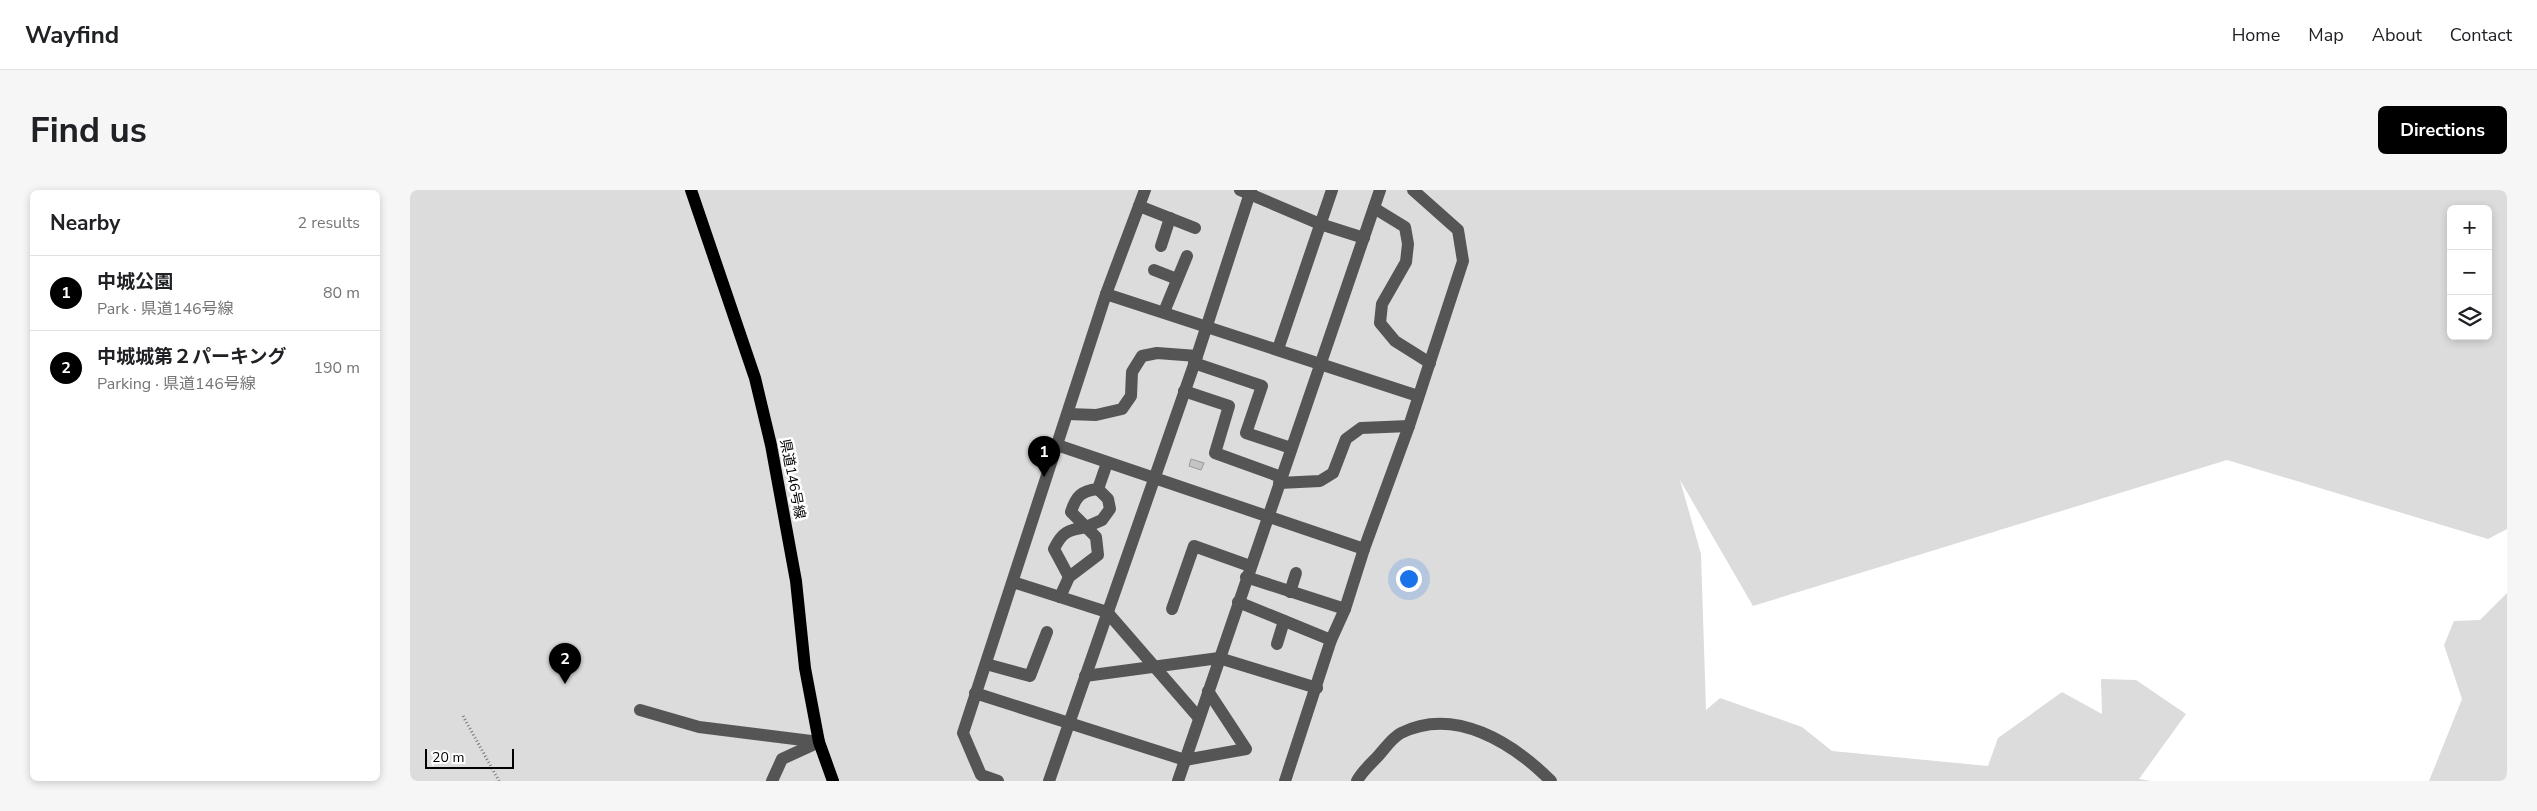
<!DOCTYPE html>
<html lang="en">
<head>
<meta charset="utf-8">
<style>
  body { margin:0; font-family:"Nunito Sans","Noto Sans JP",sans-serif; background:#f6f6f6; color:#202124 }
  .controls { position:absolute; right:15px; top:15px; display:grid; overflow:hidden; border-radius:8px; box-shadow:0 2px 8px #0003 }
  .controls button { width:45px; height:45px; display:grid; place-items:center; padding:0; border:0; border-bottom:1px solid #e0e0e0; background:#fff; color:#202124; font:25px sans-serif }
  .scale { position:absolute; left:15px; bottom:12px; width:89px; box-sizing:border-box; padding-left:5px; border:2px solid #000; border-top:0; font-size:14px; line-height:18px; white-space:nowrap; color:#000; -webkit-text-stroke:4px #fff; paint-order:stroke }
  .you { position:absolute; left:998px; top:388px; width:18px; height:18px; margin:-12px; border:4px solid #fff; border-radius:50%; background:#1a73e8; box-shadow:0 0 0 8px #1a73e833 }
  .badge { display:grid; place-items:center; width:32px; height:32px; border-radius:50%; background:#000; color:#fff; font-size:16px; font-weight:700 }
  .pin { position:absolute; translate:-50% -41px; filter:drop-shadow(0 1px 2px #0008) }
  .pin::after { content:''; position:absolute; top:26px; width:18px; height:15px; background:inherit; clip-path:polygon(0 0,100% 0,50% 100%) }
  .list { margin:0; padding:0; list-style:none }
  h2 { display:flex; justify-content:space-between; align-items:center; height:65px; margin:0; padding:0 20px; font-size:21px }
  h2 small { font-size:16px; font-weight:400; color:#757577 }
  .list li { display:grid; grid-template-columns:32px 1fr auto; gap:15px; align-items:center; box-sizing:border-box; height:75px; padding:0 20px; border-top:1px solid #e0e0e0 }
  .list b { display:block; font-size:19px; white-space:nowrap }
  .list p { margin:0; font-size:16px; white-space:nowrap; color:#757577 }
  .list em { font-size:16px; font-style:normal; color:#757577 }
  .icon { flex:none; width:28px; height:28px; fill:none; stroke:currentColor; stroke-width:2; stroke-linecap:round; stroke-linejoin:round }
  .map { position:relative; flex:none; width:2097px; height:591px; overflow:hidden; border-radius:8px }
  header { display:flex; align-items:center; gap:30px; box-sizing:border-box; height:70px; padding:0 25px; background:#fff; border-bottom:1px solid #e0e0e0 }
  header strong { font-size:24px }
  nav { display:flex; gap:28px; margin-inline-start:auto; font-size:18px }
  .intro { display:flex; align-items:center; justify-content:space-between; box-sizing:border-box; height:120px; padding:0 30px }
  h1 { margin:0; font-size:35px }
  .button { padding:12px 22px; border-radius:8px; background:#000; color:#fff; font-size:18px; font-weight:700 }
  main { display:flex; gap:30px; padding:0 30px }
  aside { flex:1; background:#fff; border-radius:8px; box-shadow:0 2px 8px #0003 }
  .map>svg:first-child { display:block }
  .green { fill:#dcdcdc; fill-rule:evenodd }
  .building { fill:#c4c4c4; stroke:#999 }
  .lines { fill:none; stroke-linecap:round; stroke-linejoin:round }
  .path { stroke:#777; stroke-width:3; stroke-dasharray:1 2.5; stroke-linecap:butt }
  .minor { stroke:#555; stroke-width:12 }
  .major { stroke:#000; stroke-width:12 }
  .labels { text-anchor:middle; stroke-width:5; stroke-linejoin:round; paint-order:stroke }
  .street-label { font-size:14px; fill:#000; stroke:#fff }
</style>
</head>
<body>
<header>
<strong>Wayfind</strong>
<nav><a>Home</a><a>Map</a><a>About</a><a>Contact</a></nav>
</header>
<div class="intro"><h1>Find us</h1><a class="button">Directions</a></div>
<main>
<aside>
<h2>Nearby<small>2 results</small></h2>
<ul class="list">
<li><span class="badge">1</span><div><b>中城公園</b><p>Park · 県道146号線</p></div><em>80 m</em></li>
<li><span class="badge">2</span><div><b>中城城第２パーキング</b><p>Parking · 県道146号線</p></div><em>190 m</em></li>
</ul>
</aside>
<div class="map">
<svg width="2097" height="591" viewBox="0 0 2097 591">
  <rect width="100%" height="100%" fill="#fff"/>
  <g class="green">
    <path d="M0,0H2097V339L2078,349L1817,270L1343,416L1270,290L1291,364L1296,520L1310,508L1392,537L1422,561L1578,576L1588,548L1652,502L1692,524L1691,489L1726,490L1776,524L1729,589L1741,591H0ZM2041,19H2078V146H2041Z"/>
    <path d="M2097,403V591H2019L2052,509L2034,455L2044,431L2070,430Z"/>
  </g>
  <path class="building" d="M781,269L794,273L791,280L779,276Z"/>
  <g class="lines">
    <path class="path" d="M53,526L89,591"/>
    <g class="minor">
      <path d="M830,0L910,34L954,48"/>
      <path d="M729,16L785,38"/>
      <path d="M964,18L995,37L998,54L996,72L972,114L970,133L985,151L1020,173"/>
      <path d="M751,56L760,28"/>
      <path d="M744,80L767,89"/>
      <path d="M696,104L1008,206"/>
      <path d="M754,122L777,66"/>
      <path d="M868,159L922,0"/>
      <path d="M784,173L852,196L836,243L881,258"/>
      <path d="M774,201L819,216L805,263L871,287"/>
      <path d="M658,224L686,225L712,219L721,206L722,182L732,166L747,163L787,166"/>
      <path d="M647,255L954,359"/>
      <path d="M869,293L910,291L923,283L936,249L951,238L999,236"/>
      <path d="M659,387L644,359C652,342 658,340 676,337L661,322C666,306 671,301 688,299"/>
      <path d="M836,387L935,419"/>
      <path d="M603,392L697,422L789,528"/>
      <path d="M880,402L886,383"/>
      <path d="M650,407L659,387L688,365L686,347L676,337L692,330L700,319L698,309L688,299L697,273"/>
      <path d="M828,412L921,450"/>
      <path d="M762,419L784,356L840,376"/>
      <path d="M867,454L874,431"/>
      <path d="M576,474L620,486L637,442"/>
      <path d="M675,486L809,468L907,498"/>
      <path d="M565,503L775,570L836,559L798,501"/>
      <path d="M230,520L289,537L409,552"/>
      <path d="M362,591L372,569L409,552"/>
      <path d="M588,591L571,585L553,543L696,104L735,0"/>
      <path d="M639,591L787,166L841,0"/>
      <path d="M768,591L970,0"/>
      <path d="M875,591L921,450L935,419L954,359L999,236L1053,71L1048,40L1003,0"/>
      <path d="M947,591C952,581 962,573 969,565C975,558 983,547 991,543C1045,516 1103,553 1141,591"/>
    </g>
    <path class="major" d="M281,0L345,188L361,255L386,391L395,478L409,552L423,591"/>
  </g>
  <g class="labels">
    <g class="street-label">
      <text transform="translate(383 289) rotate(79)" y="5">県道146号線</text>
    </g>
  </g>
</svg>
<div class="controls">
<button>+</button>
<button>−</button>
<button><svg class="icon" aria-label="layers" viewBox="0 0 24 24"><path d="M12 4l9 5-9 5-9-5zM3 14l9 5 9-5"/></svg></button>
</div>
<div class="scale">20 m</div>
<div class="you"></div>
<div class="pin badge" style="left:634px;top:287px">1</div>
<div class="pin badge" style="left:155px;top:494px">2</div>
</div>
</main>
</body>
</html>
